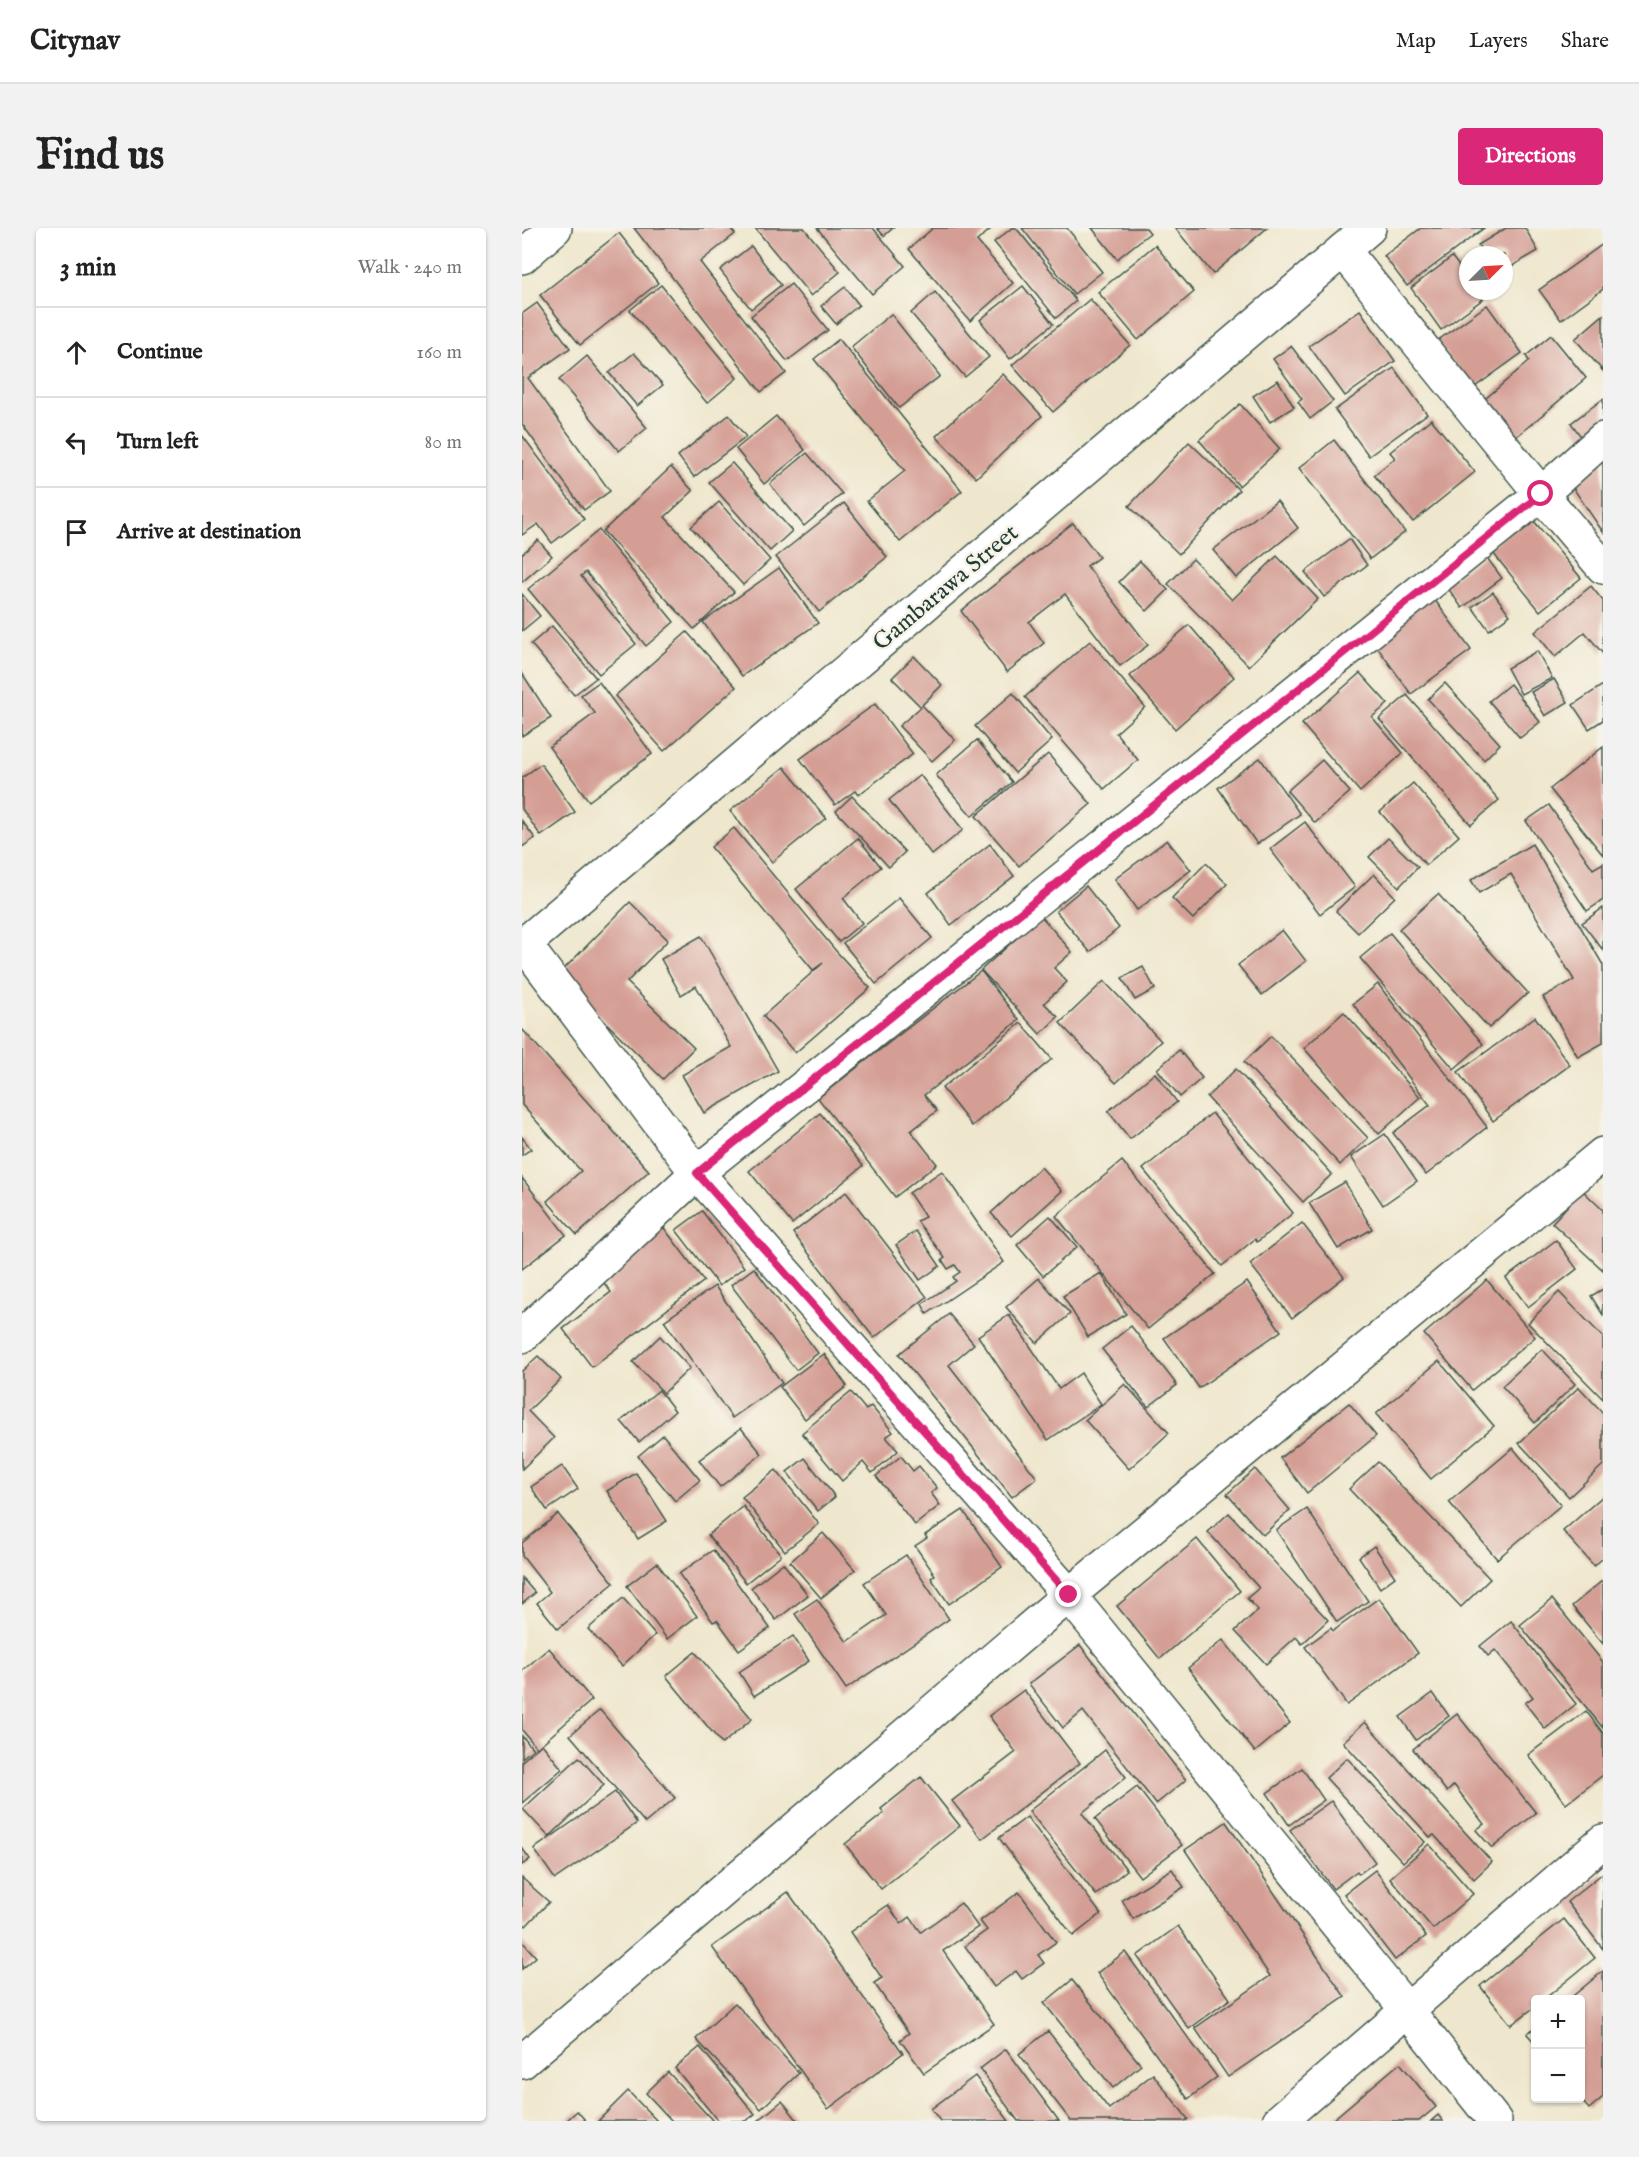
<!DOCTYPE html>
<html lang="en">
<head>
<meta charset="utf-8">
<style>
  body { margin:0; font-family:"IM FELL English",serif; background:#f2f2f2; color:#222 }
  .controls { position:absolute; right:18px; bottom:18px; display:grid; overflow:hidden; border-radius:6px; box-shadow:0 2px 4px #0004 }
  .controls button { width:54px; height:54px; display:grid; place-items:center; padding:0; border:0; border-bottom:2px solid #e0e0e0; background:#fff; color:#222; font:30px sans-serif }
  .compass { position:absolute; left:937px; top:18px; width:54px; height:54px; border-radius:50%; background:#fff; box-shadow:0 2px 4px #0004; rotate:66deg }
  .stop { position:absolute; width:18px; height:18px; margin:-14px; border:4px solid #db2777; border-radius:50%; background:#fff }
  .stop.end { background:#db2777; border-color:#fff; box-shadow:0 2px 6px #0008 }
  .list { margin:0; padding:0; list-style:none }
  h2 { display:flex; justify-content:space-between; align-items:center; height:78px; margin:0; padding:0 24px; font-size:26px }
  h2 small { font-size:20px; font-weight:400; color:#767676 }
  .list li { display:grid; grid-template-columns:39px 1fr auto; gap:18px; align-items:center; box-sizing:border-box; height:90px; padding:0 24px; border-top:2px solid #e0e0e0 }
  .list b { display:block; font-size:22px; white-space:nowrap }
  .list em { font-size:20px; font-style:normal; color:#767676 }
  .icon { flex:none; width:33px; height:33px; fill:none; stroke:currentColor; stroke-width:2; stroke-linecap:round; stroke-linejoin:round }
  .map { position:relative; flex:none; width:1081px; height:1893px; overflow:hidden; border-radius:6px }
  header { display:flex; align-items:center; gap:36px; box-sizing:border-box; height:84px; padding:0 30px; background:#fff; border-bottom:2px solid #e0e0e0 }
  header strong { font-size:28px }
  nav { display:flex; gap:33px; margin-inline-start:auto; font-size:21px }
  .intro { display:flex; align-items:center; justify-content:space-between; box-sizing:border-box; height:144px; padding:0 36px }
  h1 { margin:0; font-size:42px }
  .button { padding:15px 27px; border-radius:6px; background:#db2777; color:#fff; font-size:21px; font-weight:700 }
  main { display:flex; gap:36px; padding:0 36px }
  aside { flex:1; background:#fff; border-radius:6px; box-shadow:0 2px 4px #0004 }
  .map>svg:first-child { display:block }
  .building { fill:#d49e94 }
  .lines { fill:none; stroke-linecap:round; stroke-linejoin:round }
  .minor-casing { stroke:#3e564b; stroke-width:36 }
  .minor { stroke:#fff; stroke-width:33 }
  .route { stroke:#db2777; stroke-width:8 }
  .labels { text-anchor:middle; stroke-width:5; stroke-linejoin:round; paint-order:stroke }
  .street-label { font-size:24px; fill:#1f3d34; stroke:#f7f3e8 }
</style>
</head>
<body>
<header>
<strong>Citynav</strong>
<nav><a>Map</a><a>Layers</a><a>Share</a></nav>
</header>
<div class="intro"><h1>Find us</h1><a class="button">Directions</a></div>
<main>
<aside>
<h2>3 min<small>Walk · 240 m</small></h2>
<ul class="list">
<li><svg class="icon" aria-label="ahead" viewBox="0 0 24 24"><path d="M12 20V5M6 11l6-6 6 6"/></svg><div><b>Continue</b></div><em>160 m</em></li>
<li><svg class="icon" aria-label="left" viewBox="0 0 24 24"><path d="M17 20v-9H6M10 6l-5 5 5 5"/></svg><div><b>Turn left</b></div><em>80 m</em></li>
<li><svg class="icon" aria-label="arrive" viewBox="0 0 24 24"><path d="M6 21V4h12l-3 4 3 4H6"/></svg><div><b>Arrive at destination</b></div></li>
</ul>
</aside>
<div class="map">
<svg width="1081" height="1893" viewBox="0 0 1081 1893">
  <rect width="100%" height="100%" fill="#f7f3e8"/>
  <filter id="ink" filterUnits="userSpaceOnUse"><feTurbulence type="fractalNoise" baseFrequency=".0167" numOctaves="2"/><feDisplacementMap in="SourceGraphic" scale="12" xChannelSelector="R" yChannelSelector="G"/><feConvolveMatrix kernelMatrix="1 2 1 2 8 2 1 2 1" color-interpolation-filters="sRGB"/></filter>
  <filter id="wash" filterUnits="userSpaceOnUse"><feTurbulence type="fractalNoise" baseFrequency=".008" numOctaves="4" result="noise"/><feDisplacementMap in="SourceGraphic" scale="24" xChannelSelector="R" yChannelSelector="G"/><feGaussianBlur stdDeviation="1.35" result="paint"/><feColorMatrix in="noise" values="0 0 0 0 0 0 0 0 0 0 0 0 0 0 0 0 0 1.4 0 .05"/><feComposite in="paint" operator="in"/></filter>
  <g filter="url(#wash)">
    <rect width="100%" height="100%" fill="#efe7cd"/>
    <g id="blocks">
      <g class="building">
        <path d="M112,0H208L213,6L178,34L264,145L239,164Z"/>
        <path d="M233,0H282L318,44L289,68Z"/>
        <path d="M295,0H351L383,38L350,66Z"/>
        <path d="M355,0H371L362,8Z"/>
        <path d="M411,0H470L455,13L491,55L448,93L387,21Z"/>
        <path d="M490,0H494L554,73L534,90L472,14Z"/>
        <path d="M500,0H545L580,44L552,66Z"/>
        <path d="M570,0H624L628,5L595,31Z"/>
        <path d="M653,0H745L691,46Z"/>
        <path d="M899,0H962L885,58L862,28Z"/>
        <path d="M984,0H1003L1016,23L982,43V27H963L956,17Z"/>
        <path d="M97,5L136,55L58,117L18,67Z"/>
        <path d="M1081,16V61L1039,92L1017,62Z"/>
        <path d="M633,17L672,64L616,112L576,64Z"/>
        <path d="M229,18L259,57L229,81L198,42Z"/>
        <path d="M930,29L946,50V63H955L961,71L919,102L889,60Z"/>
        <path d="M269,56L306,102L265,133L229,88Z"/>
        <path d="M139,57L215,150L185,175L108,82Z"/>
        <path d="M501,58L531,96L488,131L458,92Z"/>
        <path d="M323,59L337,77L314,96L299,78Z"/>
        <path d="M413,64L467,129L443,149L389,85Z"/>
        <path d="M568,71L608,117L531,184L490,137Z"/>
        <path d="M15,75L48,120L6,150L88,263L62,282L0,196V86Z"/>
        <path d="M965,77L1000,125L950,161L915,113Z"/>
        <path d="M838,82L873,133L823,168L787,118Z"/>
        <path d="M369,86L418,148L377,180L329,119Z"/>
        <path d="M1081,87V143L1053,111Z"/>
        <path d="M1029,107L1064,150L994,209L963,171L1007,133L1004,128Z"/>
        <path d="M317,111L440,263L378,314L345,273L383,243L292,131Z"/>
        <path d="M769,118L811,173L788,191L776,174L780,171L751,131Z"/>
        <path d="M112,125L141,157L115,178L87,145Z"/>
        <path d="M65,128L125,200L97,223L37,152Z"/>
        <path d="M872,140L905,186L847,228L813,182Z"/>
        <path d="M481,146L520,188L454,250L414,208Z"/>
        <path d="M756,152L772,179L748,194L731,168Z"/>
        <path d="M1081,171V200L1063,214L1049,195Z"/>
        <path d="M718,176L758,221L717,258L677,212Z"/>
        <path d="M207,187L224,209L172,249L156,228Z"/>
        <path d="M254,188L283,222L242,256L214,221Z"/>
        <path d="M909,191L953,244L891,294L852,247L873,230L868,224Z"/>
        <path d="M0,207L62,291L30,315L16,296L0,307Z"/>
        <path d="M812,212L883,304L848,331L777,240Z"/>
        <path d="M667,214L717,262L657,326L607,278Z"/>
        <path d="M285,225L320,266L282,298L248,256Z"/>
        <path d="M1081,225V304L1045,251Z"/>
        <path d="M210,235L270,303L248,323L187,254Z"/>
        <path d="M149,239L171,263L143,289L212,364L172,401L81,303Z"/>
        <path d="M755,273L776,300L714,350L691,322Z"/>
        <path d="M197,274L248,332L221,357L169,299Z"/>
        <path d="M322,275L365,329L297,384L254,329Z"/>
        <path d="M1007,287L1059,350L1018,383L967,320Z"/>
        <path d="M551,295L577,329L565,338L626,417L598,438L543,366L507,394L522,415L485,444L439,383Z"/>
        <path d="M77,302L152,394L124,418L64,344L59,348L114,416L77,446L6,361Z"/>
        <path d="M827,311L845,337L802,369L783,344Z"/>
        <path d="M16,312L30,328L0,354V326Z"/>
        <path d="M963,327L980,350L940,380L923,356Z"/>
        <path d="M755,328L796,371L727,438L646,356L671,331L710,372Z"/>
        <path d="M618,333L646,362L625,383L597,354Z"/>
        <path d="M257,340L296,395L220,448L181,394Z"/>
        <path d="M1069,358L1081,373V426L1063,404L1033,429L1013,404Z"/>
        <path d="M971,364L988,387L967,402L950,379Z"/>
        <path d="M0,366L18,388L0,403Z"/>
        <path d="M910,368L949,422L889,466L850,412Z"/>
        <path d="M667,397L712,449L653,501L608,448Z"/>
        <path d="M30,398L74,450L52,467L9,416Z"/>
        <path d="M165,404L214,459L142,523L93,468Z"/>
        <path d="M568,413L623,479L594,505L616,532L582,561L503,469Z"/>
        <path d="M1015,423L1030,450L999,466L985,440Z"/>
        <path d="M392,428L420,457L400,477L433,512L410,533L377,498L399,479L370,450Z"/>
        <path d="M0,445L29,490L0,508Z"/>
        <path d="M838,445L866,476L850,489L881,525L838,564L780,496Z"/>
        <path d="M1032,451L1046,474L1023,488L1009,464Z"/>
        <path d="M77,454L130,526L67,573L27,519L73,485L59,467Z"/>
        <path d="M923,455L978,516L962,532L906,471Z"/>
        <path d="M988,456L1018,494L998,510L967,473Z"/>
        <path d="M1081,457V492L1067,501L1051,477Z"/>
        <path d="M491,465L530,512L493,545L453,498Z"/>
        <path d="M885,467L977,572L949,597L857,491Z"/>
        <path d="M353,476L391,526L336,567L333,563L313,577L278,531Z"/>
        <path d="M455,512L490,554L450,588L414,547Z"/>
        <path d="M1081,519V627L1028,561Z"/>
        <path d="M526,526L569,576L497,638L454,588Z"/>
        <path d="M738,530L778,586L735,616L696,560Z"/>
        <path d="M800,532L828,564L793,595L765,563Z"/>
        <path d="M19,536L53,584L19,608L0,581V550Z"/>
        <path d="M262,539L304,590L250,634L208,583Z"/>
        <path d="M398,547L441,602L410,627L367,572Z"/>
        <path d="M891,555L937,608L904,637L858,584Z"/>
        <path d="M330,568L383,624L367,639L314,583Z"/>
        <path d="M1027,577L1071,641L1081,635V672L1065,683L1004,593Z"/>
        <path d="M0,593L13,610L0,619Z"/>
        <path d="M783,594L833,659L798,686L748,621Z"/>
        <path d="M212,600L314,723L348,760L273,825L241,788L301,735L291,742L189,619Z"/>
        <path d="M336,610L359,639L321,670L340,695L317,714L274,661Z"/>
        <path d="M866,610L896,639L877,659L847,629Z"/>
        <path d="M645,612L669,642L615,682L593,651Z"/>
        <path d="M468,616L492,648L429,697L406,665Z"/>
        <path d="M1010,616L1081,737V815L1056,829L1021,769L1052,752L989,646L957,665L949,652Z"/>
        <path d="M684,635L705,656L671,691L650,670Z"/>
        <path d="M852,646L873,669L836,705L814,683Z"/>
        <path d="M564,658L597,700L568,724L534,683Z"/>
        <path d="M916,666L1006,765L967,800L877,701Z"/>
        <path d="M377,670L410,710L354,756L321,715Z"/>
        <path d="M108,674L146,712L105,754L172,820L141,851L36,747Z"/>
        <path d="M1081,680V722L1060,695Z"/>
        <path d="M519,688L550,724L532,740L545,754L522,775L536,789L518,806L459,742Z"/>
        <path d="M760,702L784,733L740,767L716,737Z"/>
        <path d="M868,705L961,816L932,841L838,730Z"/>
        <path d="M179,708L256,843L182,885L160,847L209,819L174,758L159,767L139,731Z"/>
        <path d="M621,739L633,761L613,772L600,750Z"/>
        <path d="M459,743L497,792L402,867L415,883L389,903L415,936L373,969L296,870Z"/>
        <path d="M582,753L639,813L594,855L538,795Z"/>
        <path d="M856,756L965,899L904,947L871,905L908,877L831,776Z"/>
        <path d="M822,784L898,869L857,906L782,820Z"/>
        <path d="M1013,789L1048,837L971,893L936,844Z"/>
        <path d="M499,795L530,831L450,898L420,860Z"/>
        <path d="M0,801L127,943L55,1007L25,973L59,943L0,877Z"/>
        <path d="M749,808L846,910L818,937L722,834Z"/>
        <path d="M657,822L680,850L658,869L635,841Z"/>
        <path d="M714,841L810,946L781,974L685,869Z"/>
        <path d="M633,845L655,874L608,911L586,883Z"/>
        <path d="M298,885L341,938L270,996L227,943Z"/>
        <path d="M690,885L771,985L735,1014L733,1011L700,1038L621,941Z"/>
        <path d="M863,906L895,953L861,977L829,929Z"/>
        <path d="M0,909L9,921L0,927Z"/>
        <path d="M600,933L693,1046L626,1101L534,988Z"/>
        <path d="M519,939L540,963L490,1008L469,985Z"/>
        <path d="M420,943L482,1034L405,1086L400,1076L434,1053L431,1049L438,1044L433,1037L426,1041L420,1032L423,1030L395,993L403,989L387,965Z"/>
        <path d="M0,950L44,1007L0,1041Z"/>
        <path d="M823,954L850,1001L816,1021L787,975Z"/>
        <path d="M1060,962L1081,982V1042L1030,995Z"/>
        <path d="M324,964L405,1069L352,1110L271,1005Z"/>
        <path d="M180,983L222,1039L197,1058L154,1002Z"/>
        <path d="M528,988L555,1019L521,1048L495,1017Z"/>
        <path d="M780,995L822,1049L770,1090L728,1036Z"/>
        <path d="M139,996L182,1053L70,1139L41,1101L89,1064L74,1045Z"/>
        <path d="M394,1003L418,1038L398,1052L374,1017Z"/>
        <path d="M1034,1012L1055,1041L1006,1079L984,1050Z"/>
        <path d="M232,1040L296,1125L274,1142L209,1057Z"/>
        <path d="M579,1045L604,1086L566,1109L541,1068Z"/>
        <path d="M517,1050L548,1086L515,1115L484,1079Z"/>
        <path d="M965,1052L1013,1109L950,1162L902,1106Z"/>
        <path d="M725,1054L759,1103L677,1160L642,1110Z"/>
        <path d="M193,1058L260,1155L210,1190L142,1093Z"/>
        <path d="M1081,1061V1087L1069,1068Z"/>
        <path d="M1037,1064L1081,1109V1171L1006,1095Z"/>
        <path d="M427,1086L452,1116L427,1137L515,1250L490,1269L377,1126Z"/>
        <path d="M487,1087L537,1161L559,1145L579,1176L526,1212L456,1108Z"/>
        <path d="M609,1098L655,1157L626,1179L580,1121Z"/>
        <path d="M138,1108L168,1140L142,1165L111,1134Z"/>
        <path d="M1020,1121L1053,1156L1013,1195L980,1158Z"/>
        <path d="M302,1126L325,1158L283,1191L258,1159Z"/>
        <path d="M16,1128L39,1151L6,1183L32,1210L0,1241V1143Z"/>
        <path d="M917,1133L972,1198L909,1251L854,1186Z"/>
        <path d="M603,1156L647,1205L607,1241L563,1192Z"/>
        <path d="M1057,1159L1081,1185V1237L1047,1269L997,1215Z"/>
        <path d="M137,1162L153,1183L117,1214L99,1193Z"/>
        <path d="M329,1164L344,1182L349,1178L371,1204L364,1209L376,1223L350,1245L341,1234L320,1253L280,1205Z"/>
        <path d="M827,1175L854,1208L785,1265L758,1230Z"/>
        <path d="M219,1200L240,1226L198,1259L177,1232Z"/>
        <path d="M141,1207L178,1252L153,1273L116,1228Z"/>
        <path d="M991,1220L1039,1277L975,1331L927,1274Z"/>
        <path d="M379,1228L391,1243L397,1238L415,1260L409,1265L418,1277L393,1297L354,1248Z"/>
        <path d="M283,1230L313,1269L296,1283L265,1244Z"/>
        <path d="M856,1234L968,1351L939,1379L827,1261Z"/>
        <path d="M40,1238L56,1261L25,1282L9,1259Z"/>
        <path d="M733,1241L768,1282L741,1307L705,1266Z"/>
        <path d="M254,1242L297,1296L263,1323L220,1269Z"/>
        <path d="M114,1245L145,1293L116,1311L85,1263Z"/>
        <path d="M1081,1268V1330L1072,1338L1041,1303Z"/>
        <path d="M221,1278L259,1327L224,1355L186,1307Z"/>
        <path d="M785,1281L846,1373L815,1394L754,1302Z"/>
        <path d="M441,1282L480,1339L427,1376L409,1350L413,1347L393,1318L405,1310L403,1307Z"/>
        <path d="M707,1285L806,1392L780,1416L774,1409L744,1436L713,1403L736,1382L725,1370L737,1360L686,1304Z"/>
        <path d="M36,1286L92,1355L36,1401L15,1375L28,1364L0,1328V1315Z"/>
        <path d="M301,1305L333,1342L299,1370L268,1334Z"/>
        <path d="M675,1311L718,1363L638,1431L595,1378Z"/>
        <path d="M852,1318L873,1349L858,1360L837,1329Z"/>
        <path d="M191,1322L248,1400L217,1422L195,1392L191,1394L157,1346Z"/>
        <path d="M384,1327L427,1391L324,1461L273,1386L295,1371L325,1414L364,1387L342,1355Z"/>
        <path d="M135,1335L175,1388L145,1411L105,1358Z"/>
        <path d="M261,1335L286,1367L254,1392L229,1360Z"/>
        <path d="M0,1350L13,1365L0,1376Z"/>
        <path d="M1081,1352V1416L1050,1378Z"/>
        <path d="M101,1370L133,1407L100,1438L66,1401Z"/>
        <path d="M857,1370L896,1425L825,1477L783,1419L809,1400L811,1403Z"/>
        <path d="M1030,1371L1081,1434V1500L998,1397Z"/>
        <path d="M989,1393L1054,1476L1023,1501L1003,1475L1011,1469L973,1422L966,1428L958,1418Z"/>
        <path d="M271,1408L287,1433L232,1468L217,1444Z"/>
        <path d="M701,1412L768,1495L733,1524L666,1440Z"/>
        <path d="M558,1417L664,1552L634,1576L561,1483L541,1500L507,1456Z"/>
        <path d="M27,1420L70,1472L15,1520L0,1502V1443Z"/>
        <path d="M173,1424L230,1491L200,1516L144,1448Z"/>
        <path d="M502,1462L558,1535L460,1611L430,1573L494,1524L467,1488Z"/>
        <path d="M911,1465L927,1488L894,1512L878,1489Z"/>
        <path d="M78,1482L153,1570L123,1595L48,1507Z"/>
        <path d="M1064,1483L1081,1505V1547L1044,1576L1006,1527Z"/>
        <path d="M935,1486L1014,1585L970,1620L954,1602L962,1596L932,1557L925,1564L891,1521Z"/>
        <path d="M843,1494L970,1634L952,1651L912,1607L908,1609L821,1514Z"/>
        <path d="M0,1508L11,1521L0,1530Z"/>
        <path d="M20,1516L40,1541L0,1575V1533Z"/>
        <path d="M583,1522L604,1549L560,1585L605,1642L574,1667L507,1583Z"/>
        <path d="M57,1529L82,1557L27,1609L1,1581Z"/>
        <path d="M825,1530L903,1614L881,1634L804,1550Z"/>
        <path d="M780,1540L802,1572L767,1597L745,1565Z"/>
        <path d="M399,1549L438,1598L359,1661L323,1616L362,1585L359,1581Z"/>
        <path d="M615,1559L660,1617L618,1649L573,1591Z"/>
        <path d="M93,1564L115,1595L33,1651L12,1621Z"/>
        <path d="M809,1573L853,1634L837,1646L835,1643L811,1661L768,1602Z"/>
        <path d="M505,1589L579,1686L551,1708L477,1610Z"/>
        <path d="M704,1594L823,1769L706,1849L673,1800L748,1748L663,1622Z"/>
        <path d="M907,1616L951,1666L911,1701L868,1650Z"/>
        <path d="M0,1620L8,1631L0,1637Z"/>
        <path d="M650,1641L662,1659L611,1691L600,1672Z"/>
        <path d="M853,1642L904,1708L873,1732L822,1666Z"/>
        <path d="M1081,1645V1721L1045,1674Z"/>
        <path d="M0,1650L27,1674L4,1698L0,1694Z"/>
        <path d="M266,1664L381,1825L306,1881L190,1719Z"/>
        <path d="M497,1664L534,1714L516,1727L522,1735L500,1751L494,1743L472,1759L443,1718L465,1702L458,1693Z"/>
        <path d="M439,1675L456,1699L421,1723L472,1796L402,1845L378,1812L387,1805L352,1755L360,1750L328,1704L366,1677L379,1696L388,1689L399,1704Z"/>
        <path d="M1042,1691L1073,1730L1021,1772H1014V1778L989,1797L958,1758Z"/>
        <path d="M656,1698L708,1771L667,1801L615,1728Z"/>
        <path d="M0,1713L14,1729L0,1741Z"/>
        <path d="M603,1724L695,1849L666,1871L575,1745Z"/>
        <path d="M1081,1743V1869L1067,1881L1058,1871V1772H1046Z"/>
        <path d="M550,1752L619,1837L591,1860L522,1775Z"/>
        <path d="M213,1775L277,1845L239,1881L174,1811Z"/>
        <path d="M1014,1798V1816L1005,1806Z"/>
        <path d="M526,1803L587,1881L631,1846L666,1891L663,1893H549L497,1826Z"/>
        <path d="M178,1819L233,1886L224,1893H196L153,1840Z"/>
        <path d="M484,1821L537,1893H496L458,1841Z"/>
        <path d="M878,1835L914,1879L897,1893H809Z"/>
        <path d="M146,1844L191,1893H150L124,1865Z"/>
        <path d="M453,1848L487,1893H418L409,1881Z"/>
        <path d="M106,1863L135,1893H76Z"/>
        <path d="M260,1873L276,1893H236Z"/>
        <path d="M55,1883L64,1893H44Z"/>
        <path d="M916,1887L921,1893H909Z"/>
      </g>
    </g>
  </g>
  <g filter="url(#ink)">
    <use href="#blocks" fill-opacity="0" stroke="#3e564b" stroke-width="1.5"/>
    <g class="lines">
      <g class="minor-casing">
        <g id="minor">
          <path d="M821,22L1019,266L1081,339"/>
          <path d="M0,29L33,0"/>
          <path d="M0,713L175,945L547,1367L885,1782L973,1893"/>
          <path d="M0,718L847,0"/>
          <path d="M0,1108L175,945L1019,266L1081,211"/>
          <path d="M0,1834L547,1367L1081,926"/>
          <path d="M757,1893L1081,1613"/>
        </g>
      </g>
      <use href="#minor" class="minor"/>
    </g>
  </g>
  <g class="lines" filter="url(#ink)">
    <path class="route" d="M547,1367L175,945L1019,266"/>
  </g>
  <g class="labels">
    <g class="street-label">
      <text transform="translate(423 359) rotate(-40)" y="8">Gambarawa Street</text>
    </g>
  </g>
</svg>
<div class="controls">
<button>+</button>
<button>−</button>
</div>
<svg class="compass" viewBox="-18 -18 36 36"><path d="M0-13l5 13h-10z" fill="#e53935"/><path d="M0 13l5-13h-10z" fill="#767676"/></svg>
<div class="stop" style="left:1019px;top:266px"></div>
<div class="stop end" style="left:547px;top:1367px"></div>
</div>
</main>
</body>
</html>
